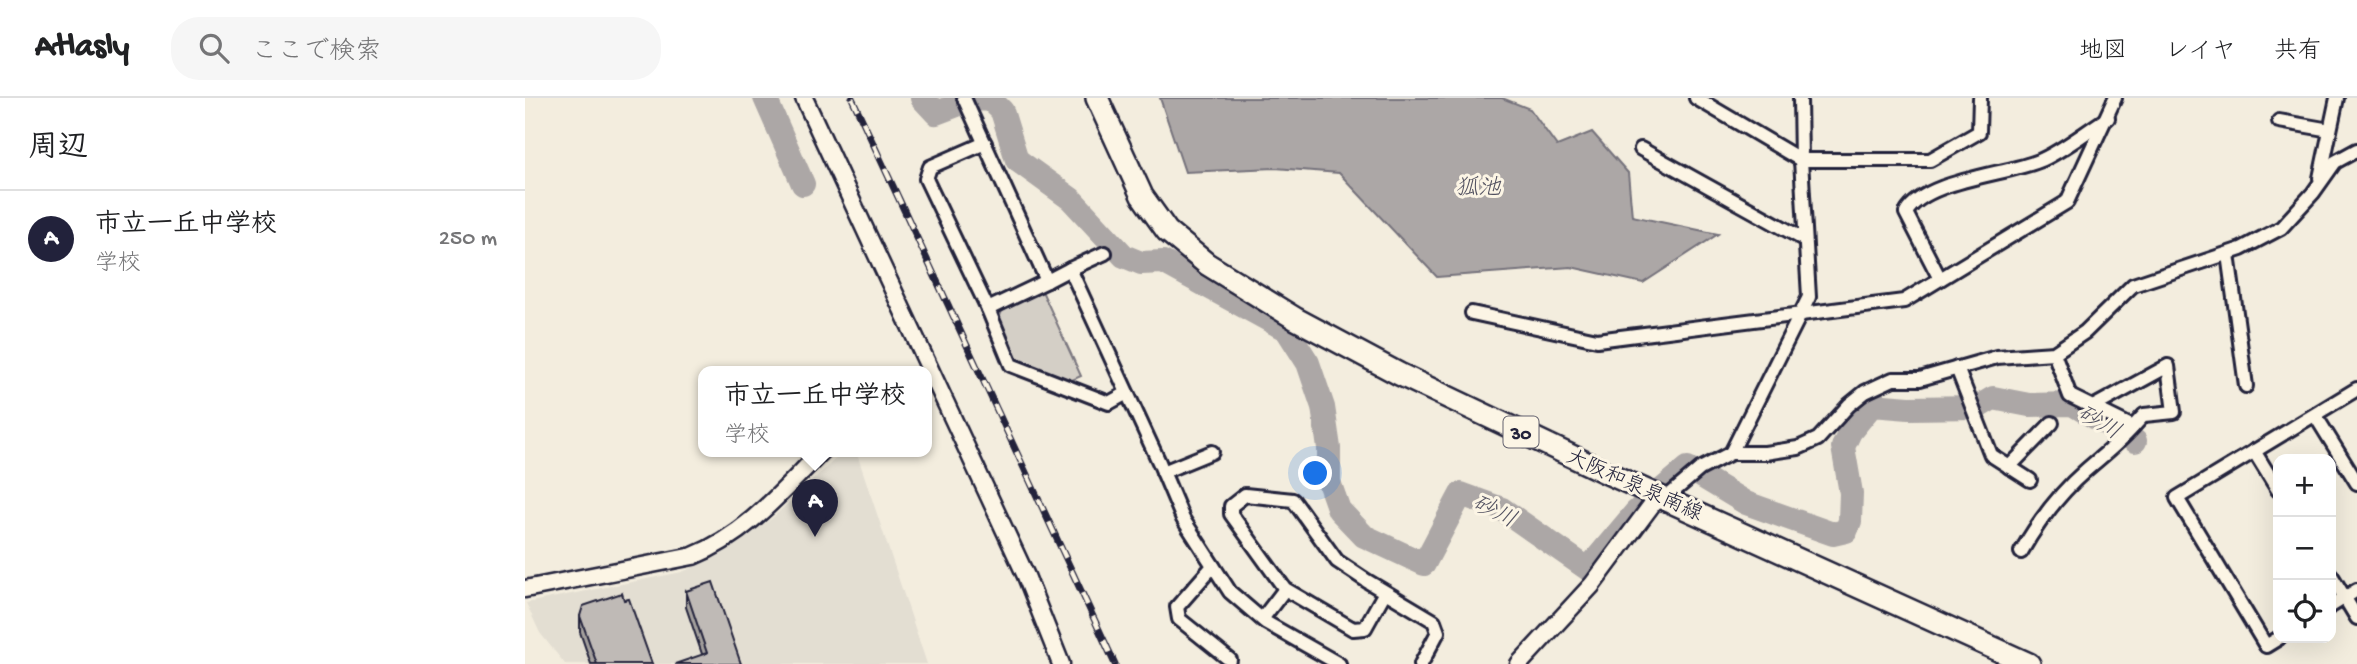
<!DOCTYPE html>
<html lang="ja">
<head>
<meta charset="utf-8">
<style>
  body { margin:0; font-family:"Gochi Hand","Klee One",sans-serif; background:#f6f6f6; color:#202124 }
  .controls { position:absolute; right:21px; bottom:21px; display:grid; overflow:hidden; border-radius:14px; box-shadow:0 7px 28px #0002 }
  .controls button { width:63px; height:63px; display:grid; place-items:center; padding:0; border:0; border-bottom:2px solid #e0e0e0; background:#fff; color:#202124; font:35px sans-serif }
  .you { position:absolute; left:791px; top:376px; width:24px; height:24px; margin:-18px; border:5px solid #fff; border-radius:50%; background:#1a73e8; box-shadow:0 0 0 10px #1a73e833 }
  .badge { display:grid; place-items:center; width:46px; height:46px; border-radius:50%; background:#22223b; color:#fff; font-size:23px; font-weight:700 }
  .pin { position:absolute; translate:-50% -58px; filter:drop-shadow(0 2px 4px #0008) }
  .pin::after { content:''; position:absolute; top:37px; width:24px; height:21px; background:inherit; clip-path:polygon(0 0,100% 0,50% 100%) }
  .popup { position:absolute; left:173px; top:268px; width:234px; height:91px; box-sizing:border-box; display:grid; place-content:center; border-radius:14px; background:#fff; filter:drop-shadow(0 2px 5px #0005); font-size:23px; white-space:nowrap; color:#757577 }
  .popup b { font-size:26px; color:#202124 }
  .popup::after { content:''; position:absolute; left:50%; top:100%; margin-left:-14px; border:14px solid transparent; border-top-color:#fff }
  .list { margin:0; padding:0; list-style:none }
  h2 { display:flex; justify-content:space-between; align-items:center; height:91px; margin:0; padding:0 28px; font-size:30px }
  h2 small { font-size:23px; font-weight:400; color:#757577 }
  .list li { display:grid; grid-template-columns:46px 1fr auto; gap:21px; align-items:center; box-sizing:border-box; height:98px; padding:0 28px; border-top:2px solid #e0e0e0 }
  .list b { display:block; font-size:26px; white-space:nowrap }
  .list p { margin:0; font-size:23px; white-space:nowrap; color:#757577 }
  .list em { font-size:23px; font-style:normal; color:#757577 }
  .icon { flex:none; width:38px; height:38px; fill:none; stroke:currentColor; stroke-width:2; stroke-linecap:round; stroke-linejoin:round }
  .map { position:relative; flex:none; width:1832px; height:566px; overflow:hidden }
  header { display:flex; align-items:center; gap:42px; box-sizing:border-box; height:98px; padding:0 35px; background:#fff; border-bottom:2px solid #e0e0e0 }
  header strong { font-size:33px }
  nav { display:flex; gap:38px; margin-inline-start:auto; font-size:24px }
  .search { width:490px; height:63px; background:#f6f6f6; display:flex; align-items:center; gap:18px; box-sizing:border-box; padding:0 24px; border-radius:28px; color:#757577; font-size:26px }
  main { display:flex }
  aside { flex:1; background:#fff }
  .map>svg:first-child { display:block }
  .built { fill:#e3ded2 }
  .green { fill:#d4cfc6; stroke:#7b7880; stroke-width:2 }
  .water { fill:#aca7a6; stroke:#75727b; stroke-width:2 }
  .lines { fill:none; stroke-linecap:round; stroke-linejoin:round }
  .river { stroke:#aca7a6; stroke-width:24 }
  .minor-casing { stroke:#22223b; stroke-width:18 }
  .tertiary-casing { stroke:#22223b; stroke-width:21 }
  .primary-casing { stroke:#22223b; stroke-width:26 }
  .minor { stroke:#fcf5e5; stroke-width:12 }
  .tertiary { stroke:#fcf5e5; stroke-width:16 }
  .primary { stroke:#fcf5e5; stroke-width:21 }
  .rail-casing { stroke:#22223b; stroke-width:7 }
  .rail { stroke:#fcf5e5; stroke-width:4.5; stroke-dasharray:13; stroke-linecap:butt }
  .wall { fill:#a4a09d; stroke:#22223b; stroke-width:2 }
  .building { fill:#bfbab6; stroke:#22223b; stroke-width:2 }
  .labels { text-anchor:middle; stroke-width:6; stroke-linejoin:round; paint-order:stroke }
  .shield { fill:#fcf5e5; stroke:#63616e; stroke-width:2 }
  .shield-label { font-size:19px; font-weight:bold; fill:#22223b }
  .street-label { font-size:21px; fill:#22223b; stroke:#fcf5e5 }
  .water-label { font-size:23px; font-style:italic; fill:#525160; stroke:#fcf5e5 }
</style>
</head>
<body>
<header>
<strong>Atlasly</strong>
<div class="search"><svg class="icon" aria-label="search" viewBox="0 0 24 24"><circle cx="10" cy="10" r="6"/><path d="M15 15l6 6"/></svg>ここで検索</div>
<nav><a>地図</a><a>レイヤ</a><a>共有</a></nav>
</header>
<main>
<aside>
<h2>周辺<small></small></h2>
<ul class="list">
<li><span class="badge">A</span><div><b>市立一丘中学校</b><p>学校</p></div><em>250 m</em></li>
</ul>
</aside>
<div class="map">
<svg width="1832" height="566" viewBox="0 0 1832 566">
  <rect width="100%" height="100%" fill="#f3edde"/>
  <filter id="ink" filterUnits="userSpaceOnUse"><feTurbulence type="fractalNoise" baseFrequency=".0143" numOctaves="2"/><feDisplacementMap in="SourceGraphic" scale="14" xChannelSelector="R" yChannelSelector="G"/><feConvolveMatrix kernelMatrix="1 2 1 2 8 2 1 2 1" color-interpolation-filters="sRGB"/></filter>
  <g filter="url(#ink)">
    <path class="built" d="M319,353H331L402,566H40L15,535L1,505L157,474L193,458L246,421Z"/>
    <path class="green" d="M517,193L556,278L545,283L492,262L474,220L477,213Z"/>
    <path class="water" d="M635,0H977L1005,11L1032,48L1067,34L1103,75L1107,118L1193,136L1118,185L1046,169L912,179L814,75L750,70L660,74Z"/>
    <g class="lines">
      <g class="river">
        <path d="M240,0L278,86"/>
        <path d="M397,0L411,15L445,2L465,1L477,13L492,62L546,101L599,158L616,165L638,164L762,232L783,265L798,309L804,350V384L814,412L839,438L899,466L936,396L977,411L1063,471L1111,414L1163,370L1221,405L1308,436L1321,433L1325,423L1326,395L1318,349L1325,334L1347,307L1384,310L1453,309L1468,300L1504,307L1547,306L1610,343"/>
      </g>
      <g class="minor-casing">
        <g id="minor">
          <path d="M439,0L522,183L545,171L634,364L658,421L705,494L740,524L814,566"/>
          <path d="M1171,0L1276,62H1405L1454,34L1455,0"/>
          <path d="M1754,23L1805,32"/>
          <path d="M460,45L405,69L401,81L463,211"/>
          <path d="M1116,51L1280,142"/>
          <path d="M1795,80L1812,0"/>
          <path d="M1703,156L1721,288"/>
          <path d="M545,171L580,155"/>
          <path d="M1415,181L1381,115C1400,82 1479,77 1514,63C1535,55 1563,32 1583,20"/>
          <path d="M522,183L463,211L486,267L584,305L602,295"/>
          <path d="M947,215L1072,242L1379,203L1542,104L1590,0"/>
          <path d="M1529,255L1545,298L1608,329L1619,317L1649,314L1643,268L1568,309"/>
          <path d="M1432,270L1466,357L1505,382"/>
          <path d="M1790,317L1832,385"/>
          <path d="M1729,353L1753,392"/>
          <path d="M1206,355L1284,199L1276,62L1275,0"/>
          <path d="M1484,369L1527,325"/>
          <path d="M638,374L687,354"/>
          <path d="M1141,400L1175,371L1206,355H1240L1273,350L1293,341L1324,307L1340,294L1368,281H1395L1472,259L1529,255L1560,234L1608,187L1716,151L1756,130L1788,95L1810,64L1832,52"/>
          <path d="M1496,454C1513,424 1534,396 1560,373C1577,358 1593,346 1608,329"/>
          <path d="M688,468L652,509L654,521L705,562"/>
          <path d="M1806,477L1832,520"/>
          <path d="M860,494L840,530L828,531L760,491L706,416V408L720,397L768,402L812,463L842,483L909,523L913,534L896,566"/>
          <path d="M1806,508L1832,492"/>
          <path d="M737,521L760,491"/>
          <path d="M1754,540L1741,548L1652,400L1832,291"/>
        </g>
      </g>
      <g class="tertiary-casing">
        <g id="tertiary">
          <path d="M279,0L501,478L536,566"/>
          <path d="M0,491L168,458C222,436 257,393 297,353"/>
          <path d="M994,566L1067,487L1134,397"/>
        </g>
      </g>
      <g class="primary-casing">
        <path id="primary" d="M572,0L617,98L642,133L682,166L771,221L874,276L1080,374L1504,566"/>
      </g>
      <use href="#minor" class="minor"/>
      <use href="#tertiary" class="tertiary"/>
      <use href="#primary" class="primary"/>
      <g class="rail-casing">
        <path id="rail" d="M327,0L590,566"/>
      </g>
      <use href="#rail" class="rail"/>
    </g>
    <g class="wall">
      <path d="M161,493L216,566L177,556L161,509Z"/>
      <path d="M99,502L127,566H66L55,534V518Z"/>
    </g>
    <g class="building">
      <path d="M188,484L216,566H150L182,555L161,493Z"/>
      <path d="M97,495L99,502L104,501L127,566H72L55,518L58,508Z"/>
    </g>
  </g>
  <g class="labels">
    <rect class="shield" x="978.5" y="318.5" width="35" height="31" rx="5"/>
    <g class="shield-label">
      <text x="996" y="341">30</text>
    </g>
    <g class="street-label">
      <text transform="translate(1110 386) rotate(24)" y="7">大阪和泉泉南線</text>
    </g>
    <g class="water-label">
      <text x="953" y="96">狐池</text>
      <text transform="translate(1575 323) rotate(30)" y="8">砂川</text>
      <text transform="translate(970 412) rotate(26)" y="8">砂川</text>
    </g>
  </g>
</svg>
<div class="controls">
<button>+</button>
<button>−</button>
<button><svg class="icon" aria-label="locate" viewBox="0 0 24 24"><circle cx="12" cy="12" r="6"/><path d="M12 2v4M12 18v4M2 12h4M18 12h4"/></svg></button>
</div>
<div class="you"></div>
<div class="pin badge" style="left:290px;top:439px">A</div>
<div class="popup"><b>市立一丘中学校</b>学校</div>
</div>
</main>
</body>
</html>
